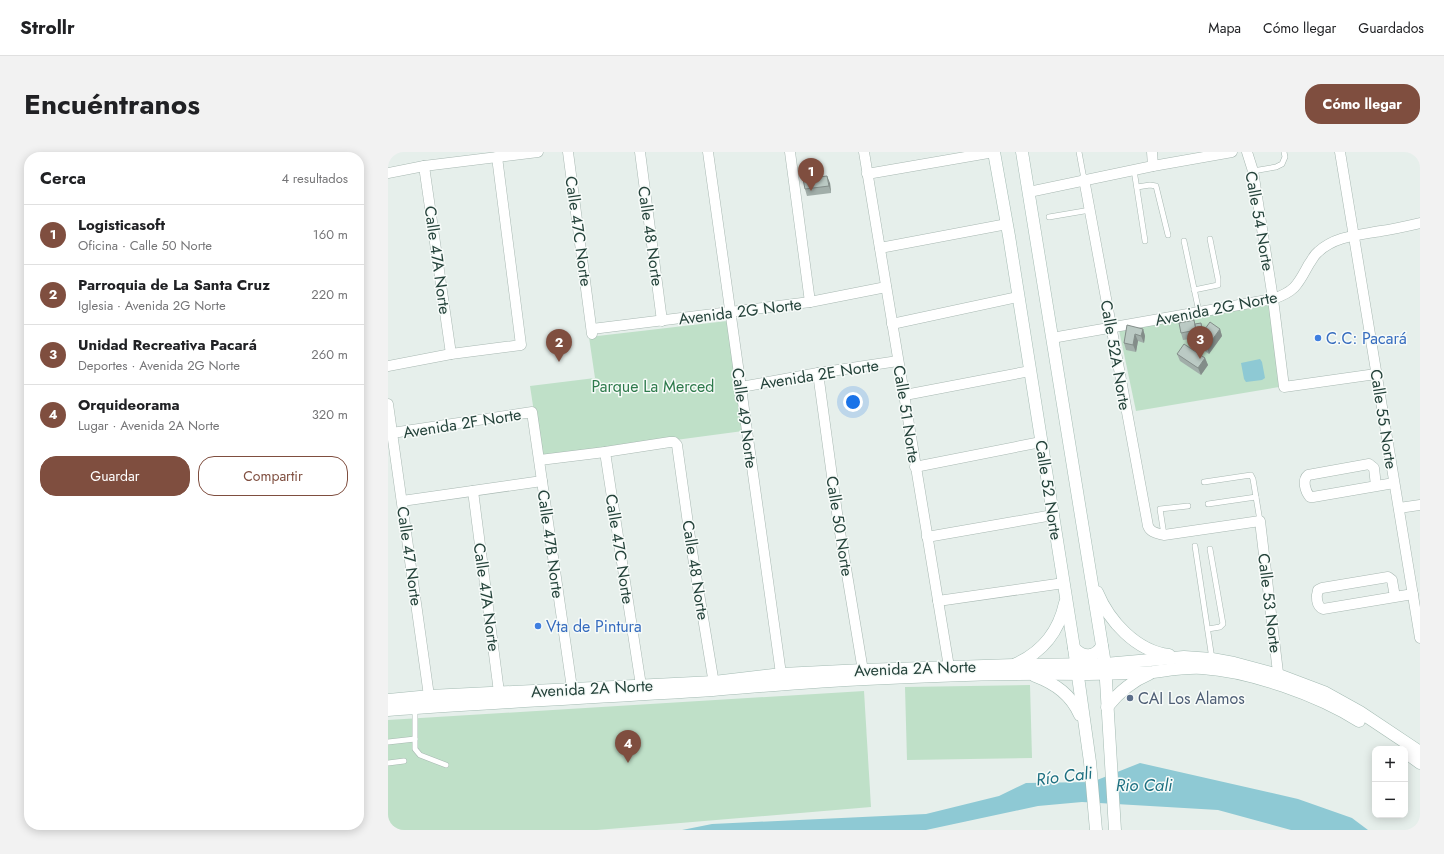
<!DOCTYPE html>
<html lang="es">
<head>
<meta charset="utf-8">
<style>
  body { margin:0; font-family:Jost,sans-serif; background:#f2f2f2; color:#202124 }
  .controls { position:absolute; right:12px; bottom:12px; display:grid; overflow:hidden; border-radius:8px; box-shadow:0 2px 10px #0003 }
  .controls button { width:36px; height:36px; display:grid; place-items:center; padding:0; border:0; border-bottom:1px solid #e0e0e0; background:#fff; color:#202124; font:20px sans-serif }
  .you { position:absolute; left:465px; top:250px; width:14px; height:14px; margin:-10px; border:3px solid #fff; border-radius:50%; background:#1a73e8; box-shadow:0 0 0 6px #1a73e833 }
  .badge { display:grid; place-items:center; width:26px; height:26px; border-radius:50%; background:#7f4e3f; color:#fff; font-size:13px; font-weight:700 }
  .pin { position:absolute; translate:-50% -33px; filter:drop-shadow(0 1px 2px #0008) }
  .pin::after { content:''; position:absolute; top:21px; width:14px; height:12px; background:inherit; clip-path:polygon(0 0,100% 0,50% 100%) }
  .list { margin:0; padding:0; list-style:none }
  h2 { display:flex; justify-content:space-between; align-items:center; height:52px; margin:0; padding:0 16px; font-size:17px }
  h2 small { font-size:13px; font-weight:400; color:#757577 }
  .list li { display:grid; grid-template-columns:26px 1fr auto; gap:12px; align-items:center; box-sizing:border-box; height:60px; padding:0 16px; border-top:1px solid #e0e0e0 }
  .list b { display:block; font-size:15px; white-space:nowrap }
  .list p { margin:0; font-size:13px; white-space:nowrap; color:#757577 }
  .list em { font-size:13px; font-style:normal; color:#757577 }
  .actions { display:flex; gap:8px; padding:12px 16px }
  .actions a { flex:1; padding:9px 0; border:1px solid #7f4e3f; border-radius:16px; text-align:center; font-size:14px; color:#7f4e3f }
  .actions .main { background:#7f4e3f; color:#fff }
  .map { position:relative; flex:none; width:1032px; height:678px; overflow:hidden; border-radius:16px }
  header { display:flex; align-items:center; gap:24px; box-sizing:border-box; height:56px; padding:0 20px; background:#fff; border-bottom:1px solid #e0e0e0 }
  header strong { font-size:19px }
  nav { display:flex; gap:22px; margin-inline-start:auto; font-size:14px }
  .intro { display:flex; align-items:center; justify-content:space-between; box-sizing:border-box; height:96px; padding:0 24px }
  h1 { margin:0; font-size:28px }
  .button { padding:10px 18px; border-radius:16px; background:#7f4e3f; color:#fff; font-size:14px; font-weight:700 }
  main { display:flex; gap:24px; padding:0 24px }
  aside { flex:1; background:#fff; border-radius:16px; box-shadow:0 2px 10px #0003 }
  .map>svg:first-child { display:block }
  .green { fill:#bfe0c8 }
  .water { fill:#8ec9d4 }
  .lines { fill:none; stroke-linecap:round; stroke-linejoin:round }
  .lane-casing { stroke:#a8b8b2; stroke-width:6 }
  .street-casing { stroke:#a8b8b2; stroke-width:11 }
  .secondary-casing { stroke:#a4bbb3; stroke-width:13 }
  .lane { stroke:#fff; stroke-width:5 }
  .street { stroke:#fff; stroke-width:10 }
  .secondary { stroke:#fff; stroke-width:12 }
  .wall { fill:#a1aea9 }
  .shaded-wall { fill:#838d89 }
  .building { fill:#bbcac4; stroke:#838d89 }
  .shop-dot { fill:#3f7fe0; stroke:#f7fbf9; stroke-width:1.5 }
  .service-dot { fill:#5c6f8a; stroke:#f7fbf9; stroke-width:1.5 }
  .labels { text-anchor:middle; stroke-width:3; stroke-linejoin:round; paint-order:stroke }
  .street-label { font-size:16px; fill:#24423a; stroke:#f7fbf9 }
  .shop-label { font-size:16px; fill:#366cbe; stroke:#f7fbf9; text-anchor:start }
  .park-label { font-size:16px; fill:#2d7a4b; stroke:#f7fbf9 }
  .service-label { font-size:16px; fill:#4e5e75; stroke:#f7fbf9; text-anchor:start }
  .water-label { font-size:17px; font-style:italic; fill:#1c6f80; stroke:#f7fbf9 }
</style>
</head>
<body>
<header>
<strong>Strollr</strong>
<nav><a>Mapa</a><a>Cómo llegar</a><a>Guardados</a></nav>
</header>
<div class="intro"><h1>Encuéntranos</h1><a class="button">Cómo llegar</a></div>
<main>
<aside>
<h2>Cerca<small>4 resultados</small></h2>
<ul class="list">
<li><span class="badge">1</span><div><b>Logisticasoft</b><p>Oficina · Calle 50 Norte</p></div><em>160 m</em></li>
<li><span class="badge">2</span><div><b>Parroquia de La Santa Cruz</b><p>Iglesia · Avenida 2G Norte</p></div><em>220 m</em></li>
<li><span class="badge">3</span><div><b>Unidad Recreativa Pacará</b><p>Deportes · Avenida 2G Norte</p></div><em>260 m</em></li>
<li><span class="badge">4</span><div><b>Orquideorama</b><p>Lugar · Avenida 2A Norte</p></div><em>320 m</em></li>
</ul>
<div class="actions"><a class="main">Guardar</a><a>Compartir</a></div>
</aside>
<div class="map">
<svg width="1032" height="678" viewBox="0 0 1032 678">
  <rect width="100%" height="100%" fill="#e6efeb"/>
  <g class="green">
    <path d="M881,152L891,235L748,259L731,178Z"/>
    <path d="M339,169L355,279L153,306L142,234L207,226L201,185Z"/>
    <path d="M642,533L644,606L519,608L517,535Z"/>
    <path d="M476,539L483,655L209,678H0V568Z"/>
  </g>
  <g class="water">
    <path d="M872,207L874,210L877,226L874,228L858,230L856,227L853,211Z"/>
    <path d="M752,611L910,647L964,666L980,678H903L830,658L694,650L650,654L538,678H294L324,672L538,662L611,644L638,631L704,630Z"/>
  </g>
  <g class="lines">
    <g class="lane-casing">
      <g id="lane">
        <path d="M691,0L696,27"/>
        <path d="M746,18L757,89"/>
        <path d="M865,19L888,15L894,12L897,5L896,0"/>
        <path d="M749,35L762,33L768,34L780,83"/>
        <path d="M661,65L702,58"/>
        <path d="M796,89L811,160"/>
        <path d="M806,138L830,133V127L822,87"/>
        <path d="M816,330L863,323L865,327L872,369"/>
        <path d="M820,352L868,345"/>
        <path d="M776,383L772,357L800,354"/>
        <path d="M807,394L824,507"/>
        <path d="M820,477L832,475L835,472L822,397"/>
        <path d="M27,556V597L32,603L58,613"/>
        <path d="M0,590L27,587"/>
        <path d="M0,611L16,609"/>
      </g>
    </g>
    <g class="street-casing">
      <g id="street">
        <path d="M180,0L204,182"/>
        <path d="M252,0L274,169"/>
        <path d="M320,0L394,529"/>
        <path d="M402,0L422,150"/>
        <path d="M476,0L562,521"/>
        <path d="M764,0L765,14"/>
        <path d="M859,0L865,19L885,147L896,235L988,222"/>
        <path d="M952,0L1032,486"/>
        <path d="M36,14L63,202"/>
        <path d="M0,21L36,14L150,0"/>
        <path d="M479,22L606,0"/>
        <path d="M696,27L760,374C763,381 769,381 776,383L872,369L891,529"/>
        <path d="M641,40L765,14L844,0"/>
        <path d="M492,96L619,72"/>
        <path d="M504,172L630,145"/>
        <path d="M204,177L422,150L498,135"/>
        <path d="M664,186L885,147C908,139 910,132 921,112C924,108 926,103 930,100C947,84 971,83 993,79C1006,77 1019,74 1032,71"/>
        <path d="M0,214L63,202L133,193L109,5"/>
        <path d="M430,221L450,368L476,525"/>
        <path d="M353,235L430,221L510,209"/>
        <path d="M517,243L642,219"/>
        <path d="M0,252L42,551"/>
        <path d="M4,281L144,260L185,543"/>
        <path d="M217,300L254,540"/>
        <path d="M152,308L217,300L282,290H286L289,293L303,393L327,538"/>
        <path d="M527,315L653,290"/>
        <path d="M988,334L986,316L981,312L920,323C914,328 917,339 922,345H925L1006,331"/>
        <path d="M85,339L112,548"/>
        <path d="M14,349L154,329"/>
        <path d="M1011,356L1032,353"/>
        <path d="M539,385L665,363"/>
        <path d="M1007,445L1004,428L1000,425L934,436L930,438C928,444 928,454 935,457L1025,442"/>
        <path d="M550,449L676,431"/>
      </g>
    </g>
    <g class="secondary-casing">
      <g id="secondary">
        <path d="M606,0L621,84L686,496L702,610L708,678"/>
        <path d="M634,0L717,512L727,678"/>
        <path d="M709,440C721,469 748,499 781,503"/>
        <path d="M686,496C695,506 707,506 714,494"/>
        <path d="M628,512C654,500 671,479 677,451"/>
        <path d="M647,524C668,532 683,543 692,563"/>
        <path d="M0,548L42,544L326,530L394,522L475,518L626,513L717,512L796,505L824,507L846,511L891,523L936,540L972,560L1032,600"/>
        <path d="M719,555C731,540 744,529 761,522"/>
        <path d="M0,558C108,550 217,545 325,538C376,534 427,529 478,527C552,523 626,521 700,522C722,522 743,521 765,520C781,518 797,515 814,516C862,519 930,543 971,569"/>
        <path d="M1017,600L1032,611"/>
      </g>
    </g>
    <use href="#lane" class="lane"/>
    <use href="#street" class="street"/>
    <use href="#secondary" class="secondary"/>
  </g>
  <g class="wall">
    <path d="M442,31L443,41L419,44L417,37Z"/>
    <path d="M806,168L807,172L813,171L815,179L832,177L834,184L821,202L811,195L809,188L814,180L809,181L810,186L795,188L793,181Z"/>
    <path d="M755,177L757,184L756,191L750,189L748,200L738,198L736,191Z"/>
    <path d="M789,202L817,206L820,213L813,223L792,209Z"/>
  </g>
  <g class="shaded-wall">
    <path d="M439,24L442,31L443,41L441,34Z"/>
    <path d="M755,177L757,184L756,191L753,184Z"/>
    <path d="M832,177L834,184L821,202L819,195Z"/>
    <path d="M747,182L750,189L748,200L745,193Z"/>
    <path d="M817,206L820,213L813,223L810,216Z"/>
  </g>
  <g class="building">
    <path d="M439,24L441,34L417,37L415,27Z"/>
    <path d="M806,168L808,178L793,181L791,171Z"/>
    <path d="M822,170L832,177L819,195L809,188Z"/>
    <path d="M813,171L814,177L808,178L807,172Z"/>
    <path d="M739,173L755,177L753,184L747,182L745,193L736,191Z"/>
    <path d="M796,192L817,206L810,216L789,202Z"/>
  </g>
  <g class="shop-dot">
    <circle cx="930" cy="186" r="4"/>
    <circle cx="150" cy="474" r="4"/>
  </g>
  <circle class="service-dot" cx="742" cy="546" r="4"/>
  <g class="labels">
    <g class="street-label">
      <text transform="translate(872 69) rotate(80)" y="6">Calle 54 Norte</text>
      <text transform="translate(191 79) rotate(82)" y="6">Calle 47C Norte</text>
      <text transform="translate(263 84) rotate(82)" y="6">Calle 48 Norte</text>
      <text transform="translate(50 108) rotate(82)" y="6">Calle 47A Norte</text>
      <text transform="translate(828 156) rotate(-11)" y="6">Avenida 2G Norte</text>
      <text transform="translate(352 159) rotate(-7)" y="6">Avenida 2G Norte</text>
      <text transform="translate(728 203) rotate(80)" y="6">Calle 52A Norte</text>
      <text transform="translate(431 222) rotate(-9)" y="6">Avenida 2E Norte</text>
      <text transform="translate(519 262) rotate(81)" y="6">Calle 51 Norte</text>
      <text transform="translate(357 266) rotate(82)" y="6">Calle 49 Norte</text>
      <text transform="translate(996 267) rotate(81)" y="6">Calle 55 Norte</text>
      <text transform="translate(74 271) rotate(-9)" y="6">Avenida 2F Norte</text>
      <text transform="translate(661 338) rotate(81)" y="6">Calle 52 Norte</text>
      <text transform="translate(452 374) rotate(81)" y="6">Calle 50 Norte</text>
      <text transform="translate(163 392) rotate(82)" y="6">Calle 47B Norte</text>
      <text transform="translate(232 397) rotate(81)" y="6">Calle 47C Norte</text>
      <text transform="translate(22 404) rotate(82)" y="6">Calle 47 Norte</text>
      <text transform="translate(308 418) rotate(81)" y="6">Calle 48 Norte</text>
      <text transform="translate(99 445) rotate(82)" y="6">Calle 47A Norte</text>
      <text transform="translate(882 451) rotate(83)" y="6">Calle 53 Norte</text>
      <text transform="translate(527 516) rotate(-2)" y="6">Avenida 2A Norte</text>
      <text transform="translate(204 536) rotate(-3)" y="6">Avenida 2A Norte</text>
    </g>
    <g class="shop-label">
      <text x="938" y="192">C.C: Pacará</text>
      <text x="158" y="480">Vta de Pintura</text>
    </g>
    <g class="park-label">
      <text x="265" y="240">Parque La Merced</text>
    </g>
    <g class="service-label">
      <text x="750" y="552">CAI Los Alamos</text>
    </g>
    <g class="water-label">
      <text transform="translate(676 624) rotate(-7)" y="6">Río Cali</text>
      <text x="756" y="639">Rio Cali</text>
    </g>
  </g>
</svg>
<div class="controls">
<button>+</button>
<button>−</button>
</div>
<div class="you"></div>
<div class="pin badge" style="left:423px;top:39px">1</div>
<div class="pin badge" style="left:171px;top:210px">2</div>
<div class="pin badge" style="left:812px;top:207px">3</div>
<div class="pin badge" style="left:240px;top:611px">4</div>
</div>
</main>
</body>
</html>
